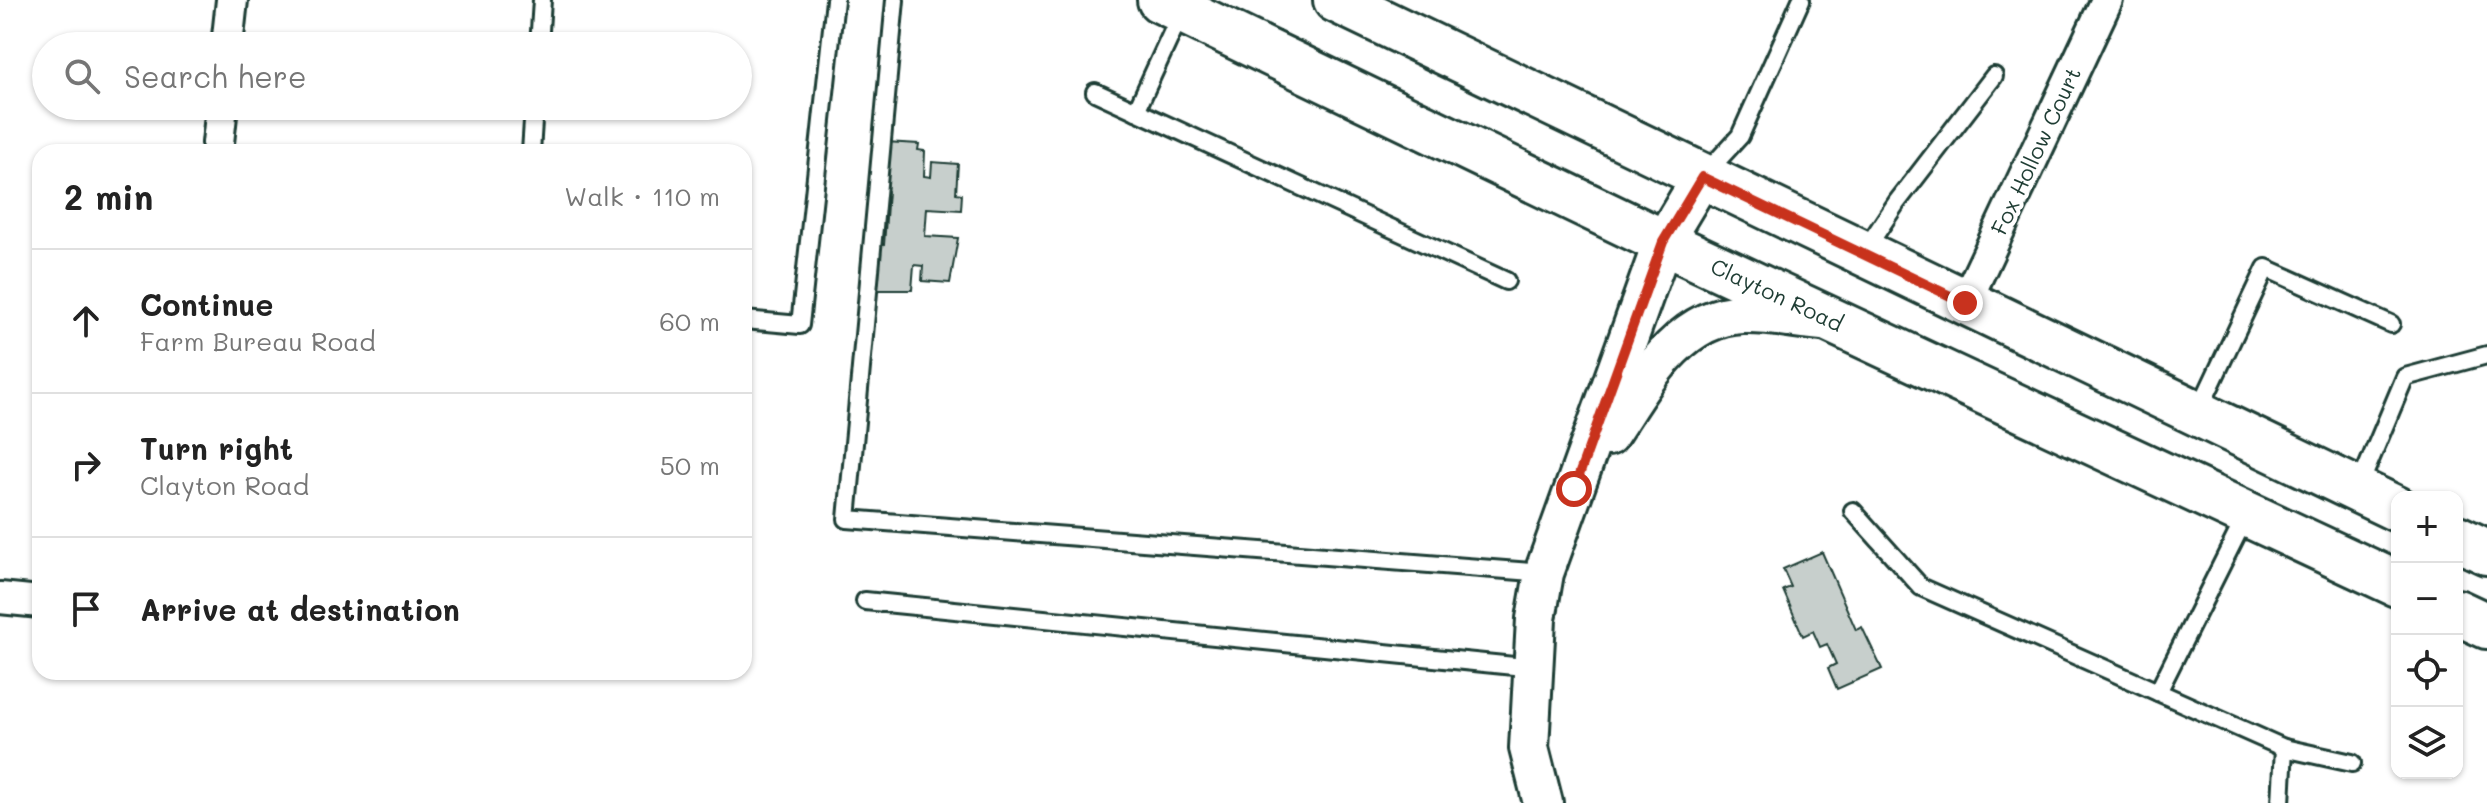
<!DOCTYPE html>
<html lang="en">
<head>
<meta charset="utf-8">
<style>
  body { margin:0; font-family:Mali,sans-serif; background:#f6f6f6; color:#222 }
  .controls { position:absolute; right:24px; bottom:24px; display:grid; overflow:hidden; border-radius:16px; box-shadow:0 2px 6px #0004 }
  .controls button { width:72px; height:72px; display:grid; place-items:center; padding:0; border:0; border-bottom:2px solid #e0e0e0; background:#fff; color:#222; font:40px sans-serif }
  .stop { position:absolute; width:24px; height:24px; margin:-18px; border:6px solid #c8321e; border-radius:50%; background:#fff }
  .stop.end { background:#c8321e; border-color:#fff; box-shadow:0 2px 8px #0008 }
  .list { margin:0; padding:0; list-style:none }
  h2 { display:flex; justify-content:space-between; align-items:center; height:104px; margin:0; padding:0 32px; font-size:34px }
  h2 small { font-size:26px; font-weight:400; color:#767676 }
  .list li { display:grid; grid-template-columns:52px 1fr auto; gap:24px; align-items:center; box-sizing:border-box; height:144px; padding:0 32px; border-top:2px solid #e0e0e0 }
  .list b { display:block; font-size:30px; white-space:nowrap }
  .list p { margin:0; font-size:26px; white-space:nowrap; color:#767676 }
  .list em { font-size:26px; font-style:normal; color:#767676 }
  .icon { flex:none; width:44px; height:44px; fill:none; stroke:currentColor; stroke-width:2; stroke-linecap:round; stroke-linejoin:round }
  .map { position:relative; flex:none; width:2487px; height:803px; overflow:hidden }
  .search { position:absolute; background:#fff; box-shadow:0 2px 6px #0004; left:32px; top:32px; width:720px; height:88px; display:flex; align-items:center; gap:20px; box-sizing:border-box; padding:0 28px; border-radius:44px; color:#767676; font-size:30px }
  .panel { position:absolute; background:#fff; box-shadow:0 2px 6px #0004; left:32px; top:144px; width:720px; height:536px; border-radius:24px }
  .map>svg:first-child { display:block }
  .building { fill:#c7cfcc; stroke:#1f3d34; stroke-width:2 }
  .lines { fill:none; stroke-linecap:round; stroke-linejoin:round }
  .service-casing { stroke:#1f3d34; stroke-width:22 }
  .minor-casing { stroke:#1f3d34; stroke-width:36 }
  .tertiary-casing { stroke:#1f3d34; stroke-width:44 }
  .primary-casing { stroke:#1f3d34; stroke-width:50 }
  .service { stroke:#fff; stroke-width:16 }
  .minor { stroke:#fff; stroke-width:30 }
  .tertiary { stroke:#fff; stroke-width:38 }
  .primary { stroke:#fff; stroke-width:44 }
  .route { stroke:#c8321e; stroke-width:10 }
  .labels { text-anchor:middle; stroke-width:8; stroke-linejoin:round; paint-order:stroke }
  .street-label { font-size:22px; fill:#1f3d34; stroke:#fff }
</style>
</head>
<body>
<div class="map">
<svg width="2487" height="803" viewBox="0 0 2487 803">
  <rect width="100%" height="100%" fill="#fff"/>
  <filter id="ink" filterUnits="userSpaceOnUse"><feTurbulence type="fractalNoise" baseFrequency=".0125" numOctaves="2"/><feDisplacementMap in="SourceGraphic" scale="16" xChannelSelector="R" yChannelSelector="G"/><feConvolveMatrix kernelMatrix="1 2 1 2 8 2 1 2 1" color-interpolation-filters="sRGB"/></filter>
  <g filter="url(#ink)">
    <g class="building">
      <path d="M885,142L919,144L918,150L925,151L924,176L931,177L932,162L958,164L956,193L962,194L961,210L927,208L925,236L958,238L950,283L922,281L923,266L914,265L912,290H875L878,244L884,245L888,191L882,190Z"/>
      <path d="M1822,552L1856,630L1862,627L1882,669L1837,689L1828,668L1836,664L1827,644L1820,647L1813,631L1803,636L1783,590L1791,587L1783,569Z"/>
    </g>
    <g class="lines">
      <g class="service-casing">
        <g id="service">
          <path d="M895,0L847,519L1544,573"/>
          <path d="M539,46L542,0"/>
          <path d="M1095,92L1506,281"/>
          <path d="M1136,111L1182,11"/>
          <path d="M531,152L534,106"/>
          <path d="M1704,175L1740,136L1801,0"/>
          <path d="M1863,253L1897,202L1994,76"/>
          <path d="M744,320L800,325L835,0"/>
          <path d="M2198,412L2266,268L2391,324"/>
          <path d="M2358,489L2405,377L2487,355"/>
          <path d="M1853,511L1921,587L2284,748L2352,763"/>
          <path d="M865,601L1534,668"/>
          <path d="M2158,692L2247,514"/>
          <path d="M2281,803L2284,748"/>
        </g>
      </g>
      <g class="minor-casing">
        <g id="minor">
          <path d="M227,46L232,0"/>
          <path d="M217,152L222,106"/>
          <path d="M1965,303L2107,0"/>
          <path d="M0,598L40,602"/>
        </g>
      </g>
      <g class="tertiary-casing">
        <g id="tertiary">
          <path d="M1608,436C1641,387 1677,316 1743,314C1769,313 1797,319 1823,321"/>
          <path d="M1543,803L1529,748L1536,619L1544,573L1663,242L1702,177"/>
        </g>
      </g>
      <g class="primary-casing">
        <g id="primary">
          <path d="M1160,0L1663,242L2397,584"/>
          <path d="M1336,0L2397,509"/>
          <path d="M2457,538L2487,552"/>
          <path d="M2457,612L2487,626"/>
        </g>
      </g>
      <use href="#service" class="service"/>
      <use href="#minor" class="minor"/>
      <use href="#tertiary" class="tertiary"/>
      <use href="#primary" class="primary"/>
    </g>
  </g>
  <g class="lines" filter="url(#ink)">
    <path class="route" d="M1574,489L1663,242L1702,177L1965,303"/>
  </g>
  <g class="labels">
    <g class="street-label">
      <text transform="translate(2036 151) rotate(-65)" y="8">Fox Hollow Court</text>
      <text transform="translate(1777 295) rotate(25)" y="8">Clayton Road</text>
    </g>
  </g>
</svg>
<div class="controls">
<button>+</button>
<button>−</button>
<button><svg class="icon" aria-label="locate" viewBox="0 0 24 24"><circle cx="12" cy="12" r="6"/><path d="M12 2v4M12 18v4M2 12h4M18 12h4"/></svg></button>
<button><svg class="icon" aria-label="layers" viewBox="0 0 24 24"><path d="M12 4l9 5-9 5-9-5zM3 14l9 5 9-5"/></svg></button>
</div>
<div class="stop" style="left:1574px;top:489px"></div>
<div class="stop end" style="left:1965px;top:303px"></div>
<div class="search"><svg class="icon" aria-label="search" viewBox="0 0 24 24"><circle cx="10" cy="10" r="6"/><path d="M15 15l6 6"/></svg>Search here</div>
<section class="panel">
<h2>2 min<small>Walk · 110 m</small></h2>
<ul class="list">
<li><svg class="icon" aria-label="ahead" viewBox="0 0 24 24"><path d="M12 20V5M6 11l6-6 6 6"/></svg><div><b>Continue</b><p>Farm Bureau Road</p></div><em>60 m</em></li>
<li><svg class="icon" aria-label="right" viewBox="0 0 24 24"><path d="M7 20v-9h11M14 6l5 5-5 5"/></svg><div><b>Turn right</b><p>Clayton Road</p></div><em>50 m</em></li>
<li><svg class="icon" aria-label="arrive" viewBox="0 0 24 24"><path d="M6 21V4h12l-3 4 3 4H6"/></svg><div><b>Arrive at destination</b></div></li>
</ul>
</section>
</div>
</body>
</html>
